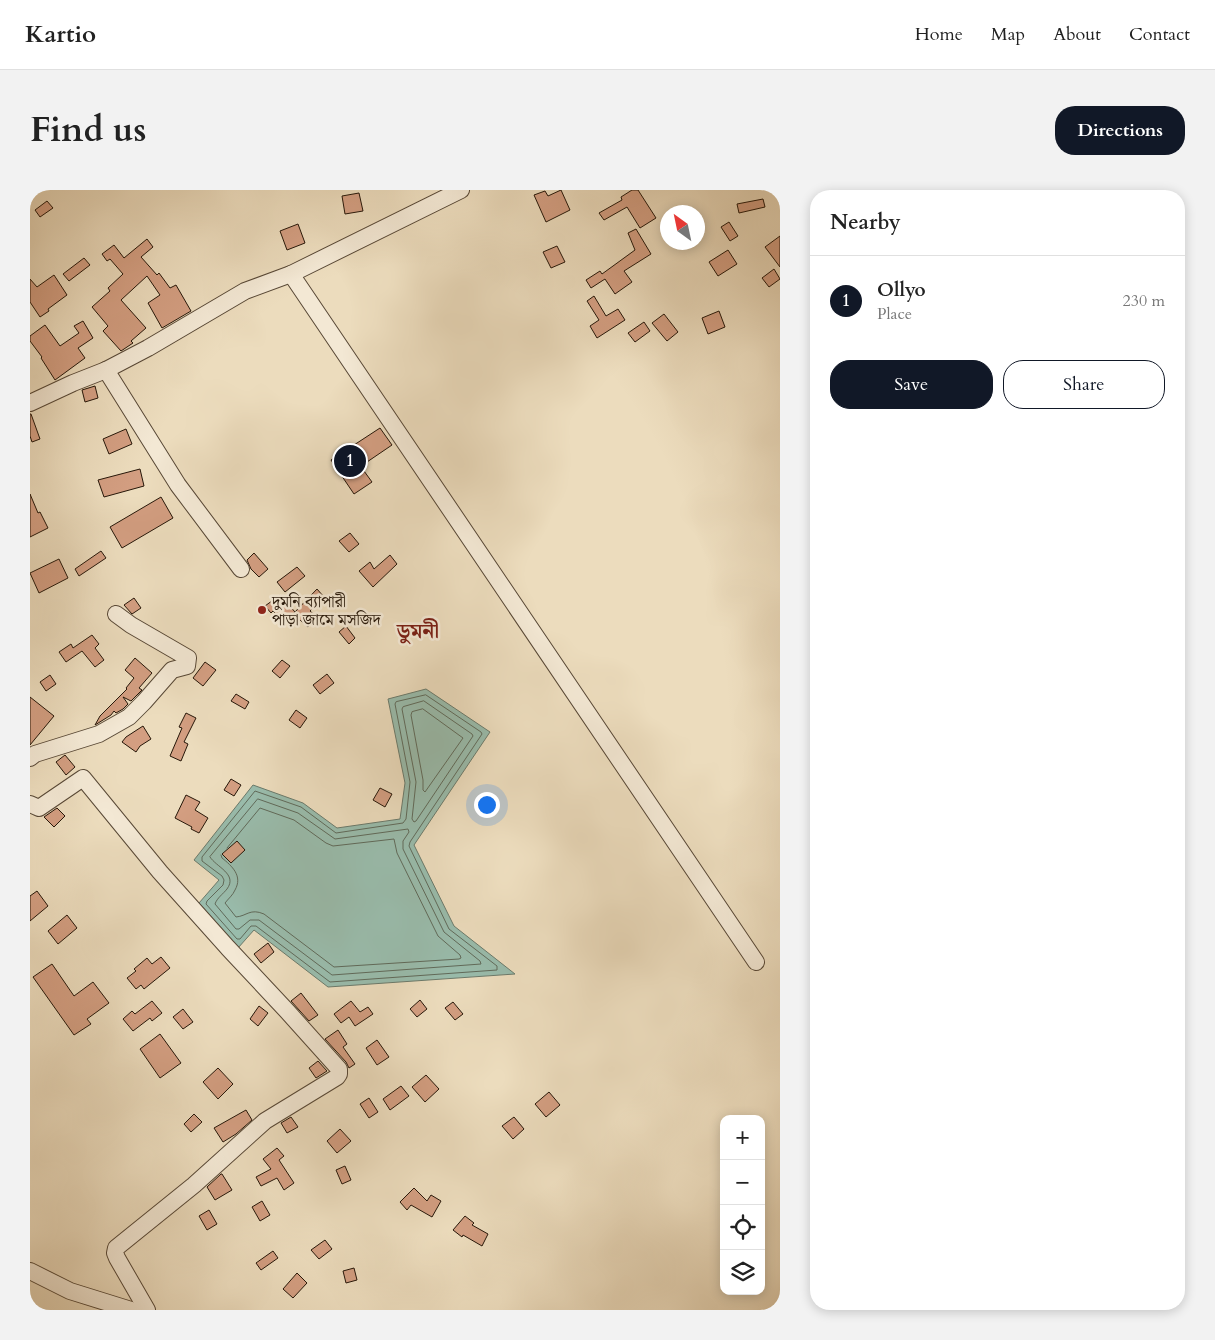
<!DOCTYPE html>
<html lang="en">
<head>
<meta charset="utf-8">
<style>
  body { margin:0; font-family:Cardo,"Noto Serif Bengali",serif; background:#f2f2f2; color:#222 }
  .controls { position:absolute; right:15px; bottom:15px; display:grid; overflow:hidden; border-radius:10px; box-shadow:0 2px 12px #0003 }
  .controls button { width:45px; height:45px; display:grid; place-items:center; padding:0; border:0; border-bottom:1px solid #e0e0e0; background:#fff; color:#222; font:25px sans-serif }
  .compass { position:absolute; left:630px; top:15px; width:45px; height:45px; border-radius:50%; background:#fff; box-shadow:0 2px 12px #0003; rotate:327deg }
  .you { position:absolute; left:456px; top:614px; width:18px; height:18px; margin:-12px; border:4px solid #fff; border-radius:50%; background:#1a73e8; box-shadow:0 0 0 8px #1a73e833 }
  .badge { display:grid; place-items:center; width:32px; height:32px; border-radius:50%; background:#111827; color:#fff; font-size:16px; font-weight:700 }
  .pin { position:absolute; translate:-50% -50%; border:2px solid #fff; box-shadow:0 1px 5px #0006 }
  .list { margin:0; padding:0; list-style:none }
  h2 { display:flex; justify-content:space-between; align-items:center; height:65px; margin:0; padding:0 20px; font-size:21px }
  h2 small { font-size:16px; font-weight:400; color:#767676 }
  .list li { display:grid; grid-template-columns:32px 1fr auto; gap:15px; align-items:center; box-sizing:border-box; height:90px; padding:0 20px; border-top:1px solid #e0e0e0 }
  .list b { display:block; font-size:19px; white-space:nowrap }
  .list p { margin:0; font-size:16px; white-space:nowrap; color:#767676 }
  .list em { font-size:16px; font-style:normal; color:#767676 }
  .actions { display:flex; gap:10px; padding:15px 20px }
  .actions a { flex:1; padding:11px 0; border:1px solid #111827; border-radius:20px; text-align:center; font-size:18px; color:#111827 }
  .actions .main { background:#111827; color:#fff }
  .icon { flex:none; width:28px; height:28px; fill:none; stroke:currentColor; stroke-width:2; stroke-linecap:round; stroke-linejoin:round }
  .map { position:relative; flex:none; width:750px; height:1120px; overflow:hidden; border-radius:20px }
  header { display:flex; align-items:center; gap:30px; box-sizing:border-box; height:70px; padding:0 25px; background:#fff; border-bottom:1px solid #e0e0e0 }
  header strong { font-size:24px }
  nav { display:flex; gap:28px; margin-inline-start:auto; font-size:18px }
  .intro { display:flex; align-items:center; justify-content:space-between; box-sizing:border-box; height:120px; padding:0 30px }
  h1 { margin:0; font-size:35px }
  .button { padding:12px 22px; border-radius:20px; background:#111827; color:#fff; font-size:18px; font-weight:700 }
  main { display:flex; gap:30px; padding:0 30px }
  aside { flex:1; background:#fff; border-radius:20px; box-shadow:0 2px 12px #0003 }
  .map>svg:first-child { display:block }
  .water { fill:#99bcac; stroke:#6b7a6b }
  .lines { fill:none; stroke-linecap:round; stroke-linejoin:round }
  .shore { stroke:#606a5a; stroke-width:1 }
  .building { fill:#d39e81; stroke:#261709 }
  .minor-casing { stroke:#584836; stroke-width:18 }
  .minor { stroke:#f3e8d4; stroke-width:16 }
  .poi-dot { fill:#8f2418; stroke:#f3e8d4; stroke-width:2 }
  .labels { text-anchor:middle; stroke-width:5; stroke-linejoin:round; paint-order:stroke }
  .poi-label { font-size:16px; fill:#261709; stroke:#f3e8d4; text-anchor:start }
  .district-label { font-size:21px; font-weight:bold; fill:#7a1f14; stroke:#f3e8d4 }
</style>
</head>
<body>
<header>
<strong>Kartio</strong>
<nav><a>Home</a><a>Map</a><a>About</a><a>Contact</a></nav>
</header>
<div class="intro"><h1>Find us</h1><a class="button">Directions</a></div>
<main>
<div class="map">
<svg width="750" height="1120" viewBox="0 0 750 1120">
  <rect width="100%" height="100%" fill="#ecdcbd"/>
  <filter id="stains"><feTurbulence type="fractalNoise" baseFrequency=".004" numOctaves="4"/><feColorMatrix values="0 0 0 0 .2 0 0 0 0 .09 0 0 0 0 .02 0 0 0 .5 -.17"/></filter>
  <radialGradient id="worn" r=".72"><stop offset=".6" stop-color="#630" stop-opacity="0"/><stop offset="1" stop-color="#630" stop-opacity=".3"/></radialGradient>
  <path class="water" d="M396,499L460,542L384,655L424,736L485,784L298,797L224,740L208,758L169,713L189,690L164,670L223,595L273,613L307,638L370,629L375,593L358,509Z"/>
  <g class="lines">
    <g class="shore">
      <path d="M396,505L451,542L452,544L380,652L379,656L419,739L467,776V780L300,792L226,736H221L210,749H207L176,714L177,711L193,695L194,690L192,686L172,671V667L225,601L271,617L306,643L373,633L376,629L380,592L365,514L366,512Z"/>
      <path d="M394,511L442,544L443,546L386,631L384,632L382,629L386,592L372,519L373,517Z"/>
      <path d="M393,519L433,548L395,602L393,600V590L381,525L382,522Z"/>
      <path d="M228,609L268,623L305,649L378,639L379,642L373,651V659L414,742L450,771L451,774L302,785L229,730H220L209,739H206L185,714C187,708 193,704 197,699C208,684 186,677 180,667Z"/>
      <path d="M191,665L192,668C202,676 213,686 205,700C203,705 198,709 195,713L206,727C217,726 220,718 234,724L304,777L429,769L431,768L430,765L408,746L367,663L364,649L303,656L296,653L264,630L230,618L197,658"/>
    </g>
  </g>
  <g class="building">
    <path d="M531,0L540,20L516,32L504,5L515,1L518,6Z"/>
    <path d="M602,0H608L626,28L610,38L597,17L574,30L569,23L592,10L591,7Z"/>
    <path d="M329,3L333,21L315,24L312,6Z"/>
    <path d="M733,9L735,17L709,23L707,14Z"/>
    <path d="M17,11L23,18L10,27L5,20Z"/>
    <path d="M699,32L708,46L700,51L691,37Z"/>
    <path d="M268,34L275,53L257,60L250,41Z"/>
    <path d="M606,39L621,64L594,81L602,92L585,104L575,89L561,98L556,90L570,81L572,84L605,60L598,43Z"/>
    <path d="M750,46V77L735,57Z"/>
    <path d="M117,49L123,57L111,67L127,85L129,83L140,98L146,95L161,121L132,138L118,113L130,105L117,86L91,110L116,138L101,151L103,153L91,161L73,141L78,136L62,117L80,101L78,98L93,84L80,69L77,71L72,64L84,55L94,68Z"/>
    <path d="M527,56L535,72L521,78L513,62Z"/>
    <path d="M698,60L707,74L688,86L679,72Z"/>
    <path d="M54,68L60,75L39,91L33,84Z"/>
    <path d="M744,79L750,89L739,97L732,88Z"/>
    <path d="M24,85L37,105L18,119L19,121L10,127L0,112V89L7,97Z"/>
    <path d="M564,106L576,126L588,119L595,130L567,148L560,136L569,130L557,111Z"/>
    <path d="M689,121L695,137L678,144L672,128Z"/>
    <path d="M634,124L648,142L637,151L622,133Z"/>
    <path d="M53,131L63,148L48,158L55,168L25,190L11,168L12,167L0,151V146L15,135L30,156L49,143L44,136Z"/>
    <path d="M614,132L620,141L605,152L598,143Z"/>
    <path d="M65,196L68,208L55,212L52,200Z"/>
    <path d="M0,224H1L10,249L2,252L0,246Z"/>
    <path d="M350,238L362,255L337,272L334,281L342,292L324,304L301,270Z"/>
    <path d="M96,239L102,254L79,264L73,249Z"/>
    <path d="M110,279L114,296L74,307L68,290Z"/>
    <path d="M0,304L8,323L10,322L18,338L0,347Z"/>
    <path d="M131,307L143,328L92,358L80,337Z"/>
    <path d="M320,343L329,354L319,362L309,351Z"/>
    <path d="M71,361L76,368L49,386L45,379Z"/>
    <path d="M224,363L238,379L229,387L221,379L217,370Z"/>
    <path d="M360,365L367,374L343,397L329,381L340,372L344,379Z"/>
    <path d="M29,369L38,388L9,403L0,383Z"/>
    <path d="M267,377L275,386L255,402L247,392Z"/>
    <path d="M287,399L294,407L280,421L287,427L278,437L263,424Z"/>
    <path d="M250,405L265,422L254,432L243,421L241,423L235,416Z"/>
    <path d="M104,408L111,418L102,424L94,415Z"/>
    <path d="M316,436L325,448L319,454L309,442Z"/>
    <path d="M62,445L69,454L65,458L74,470L65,477L52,461L36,472L29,462L41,454L43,458Z"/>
    <path d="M105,468L122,483L109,498L112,500L101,511L93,507L98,514L93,519L86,523L84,521L81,525L65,535L70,526L97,499L96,498L104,488L95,480Z"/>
    <path d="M252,470L260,476L250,488L242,481Z"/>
    <path d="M175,472L186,480L173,496L163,488Z"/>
    <path d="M297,484L304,493L290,504L283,495Z"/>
    <path d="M20,485L26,494L16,501L10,492Z"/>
    <path d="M206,504L219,512L215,519L201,511Z"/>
    <path d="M0,507L24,526L0,555Z"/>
    <path d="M266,520L277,528L270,538L259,530Z"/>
    <path d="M156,523L166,528L154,552L158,554L151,571L140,566L152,538L149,537Z"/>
    <path d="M113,536L121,549L110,556L106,562L92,552L96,547Z"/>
    <path d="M35,565L45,577L36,585L26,572Z"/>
    <path d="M201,589L211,595L204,606L194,600Z"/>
    <path d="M350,598L362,604L355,617L343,610Z"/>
    <path d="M156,605L170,612L165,620L178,628L169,643L161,639L162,637L145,628Z"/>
    <path d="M27,618L35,626L24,637L14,627Z"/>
    <path d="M207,651L215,660L201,673L192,664Z"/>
    <path d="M7,701L18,716L0,731V706Z"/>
    <path d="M37,725L47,738L28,754L18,741Z"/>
    <path d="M238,753L244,762L231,773L224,764Z"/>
    <path d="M131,767L140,778L114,799L111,795L106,799L97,788L106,781L104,779L117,768L122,774Z"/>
    <path d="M22,774L44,806L63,792L79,813L57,829L61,834L44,845L3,787Z"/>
    <path d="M271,803L288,825L279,831L261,811Z"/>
    <path d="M390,810L397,819L387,827L380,819Z"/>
    <path d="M122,811L132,823L122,831L120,828L103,841L93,829L102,821L105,824Z"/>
    <path d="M321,811L330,822L338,817L343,824L325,836L319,827L311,833L304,824Z"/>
    <path d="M423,812L433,824L425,830L415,818Z"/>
    <path d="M229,816L238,823L228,836L220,829Z"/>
    <path d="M153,819L163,832L153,839L143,827Z"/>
    <path d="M308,840L317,854L313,857L325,874L319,878L316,872L295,849Z"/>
    <path d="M130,844L151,873L130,888L110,859Z"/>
    <path d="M347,850L359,867L347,875L336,858Z"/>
    <path d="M288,871L297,881L286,888L279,878Z"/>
    <path d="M188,878L203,894L188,909L173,892Z"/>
    <path d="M396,885L409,899L395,912L382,897Z"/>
    <path d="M371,896L379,906L360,920L353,909Z"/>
    <path d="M519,902L530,915L516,927L505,914Z"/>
    <path d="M339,908L348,922L339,928L330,914Z"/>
    <path d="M216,920L222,930L206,944L193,952L184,938Z"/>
    <path d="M164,924L172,932L161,942L154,934Z"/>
    <path d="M261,927L268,937L257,943L251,933Z"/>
    <path d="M484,927L494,939L483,949L472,936Z"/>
    <path d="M310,939L321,951L307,963L297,951Z"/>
    <path d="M247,958L254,966L249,970L264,993L254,1000L247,988L231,996L226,987L241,979L233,969Z"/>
    <path d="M315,976L321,990L312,994L306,980Z"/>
    <path d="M191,984H192L202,1000L185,1010L177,997Z"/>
    <path d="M384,998L397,1011L401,1005L411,1011L402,1027L381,1015L377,1020L370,1012Z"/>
    <path d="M232,1011L240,1025L230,1031L222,1017Z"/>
    <path d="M179,1020L187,1034L177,1040L169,1026Z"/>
    <path d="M435,1026L444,1033L442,1035L458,1044L452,1056L433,1045L432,1047L423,1040Z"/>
    <path d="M295,1050L302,1059L289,1069L281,1060Z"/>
    <path d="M243,1061L248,1068L231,1080L226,1073Z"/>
    <path d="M324,1078L327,1090L316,1093L313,1081Z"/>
    <path d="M267,1083L277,1093L263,1108L253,1099Z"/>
  </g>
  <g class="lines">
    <g class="minor-casing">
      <g id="minor">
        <path d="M261,84L726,772"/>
        <path d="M76,180L148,295L211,379"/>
        <path d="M0,213L43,193L76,180L118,158L215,101L261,84L431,0"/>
        <path d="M0,568L5,564L69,544L99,527L114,512L142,480L157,476L158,468L101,435L86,424"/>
        <path d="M0,614L9,618L53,588L130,682L198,758L257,821L309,879V884L307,887L235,931L164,995L86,1058L85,1063L87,1068L117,1120"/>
        <path d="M0,1081L40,1101L101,1120"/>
      </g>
    </g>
    <use href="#minor" class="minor"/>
  </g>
  <circle class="poi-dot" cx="232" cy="420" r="5"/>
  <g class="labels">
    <g class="poi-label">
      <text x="242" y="417">দুমনি ব্যাপারী<tspan x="242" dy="18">পাড়া জামে মসজিদ</tspan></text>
    </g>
    <g class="district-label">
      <text x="388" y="448">ডুমনী</text>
    </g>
  </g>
  <rect width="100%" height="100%" filter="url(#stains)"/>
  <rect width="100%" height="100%" fill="url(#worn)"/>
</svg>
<div class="controls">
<button>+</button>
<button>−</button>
<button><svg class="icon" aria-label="locate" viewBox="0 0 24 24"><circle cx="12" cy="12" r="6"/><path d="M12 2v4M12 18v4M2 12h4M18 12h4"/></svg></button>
<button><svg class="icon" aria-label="layers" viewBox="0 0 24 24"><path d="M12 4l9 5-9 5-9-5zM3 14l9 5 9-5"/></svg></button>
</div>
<svg class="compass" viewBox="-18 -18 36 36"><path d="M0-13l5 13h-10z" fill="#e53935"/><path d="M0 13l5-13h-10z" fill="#767676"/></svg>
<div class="you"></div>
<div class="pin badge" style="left:320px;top:271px">1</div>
</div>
<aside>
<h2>Nearby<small></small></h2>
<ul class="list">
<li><span class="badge">1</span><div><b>Ollyo</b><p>Place</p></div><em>230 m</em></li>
</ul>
<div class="actions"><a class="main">Save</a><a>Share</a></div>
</aside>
</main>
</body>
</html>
